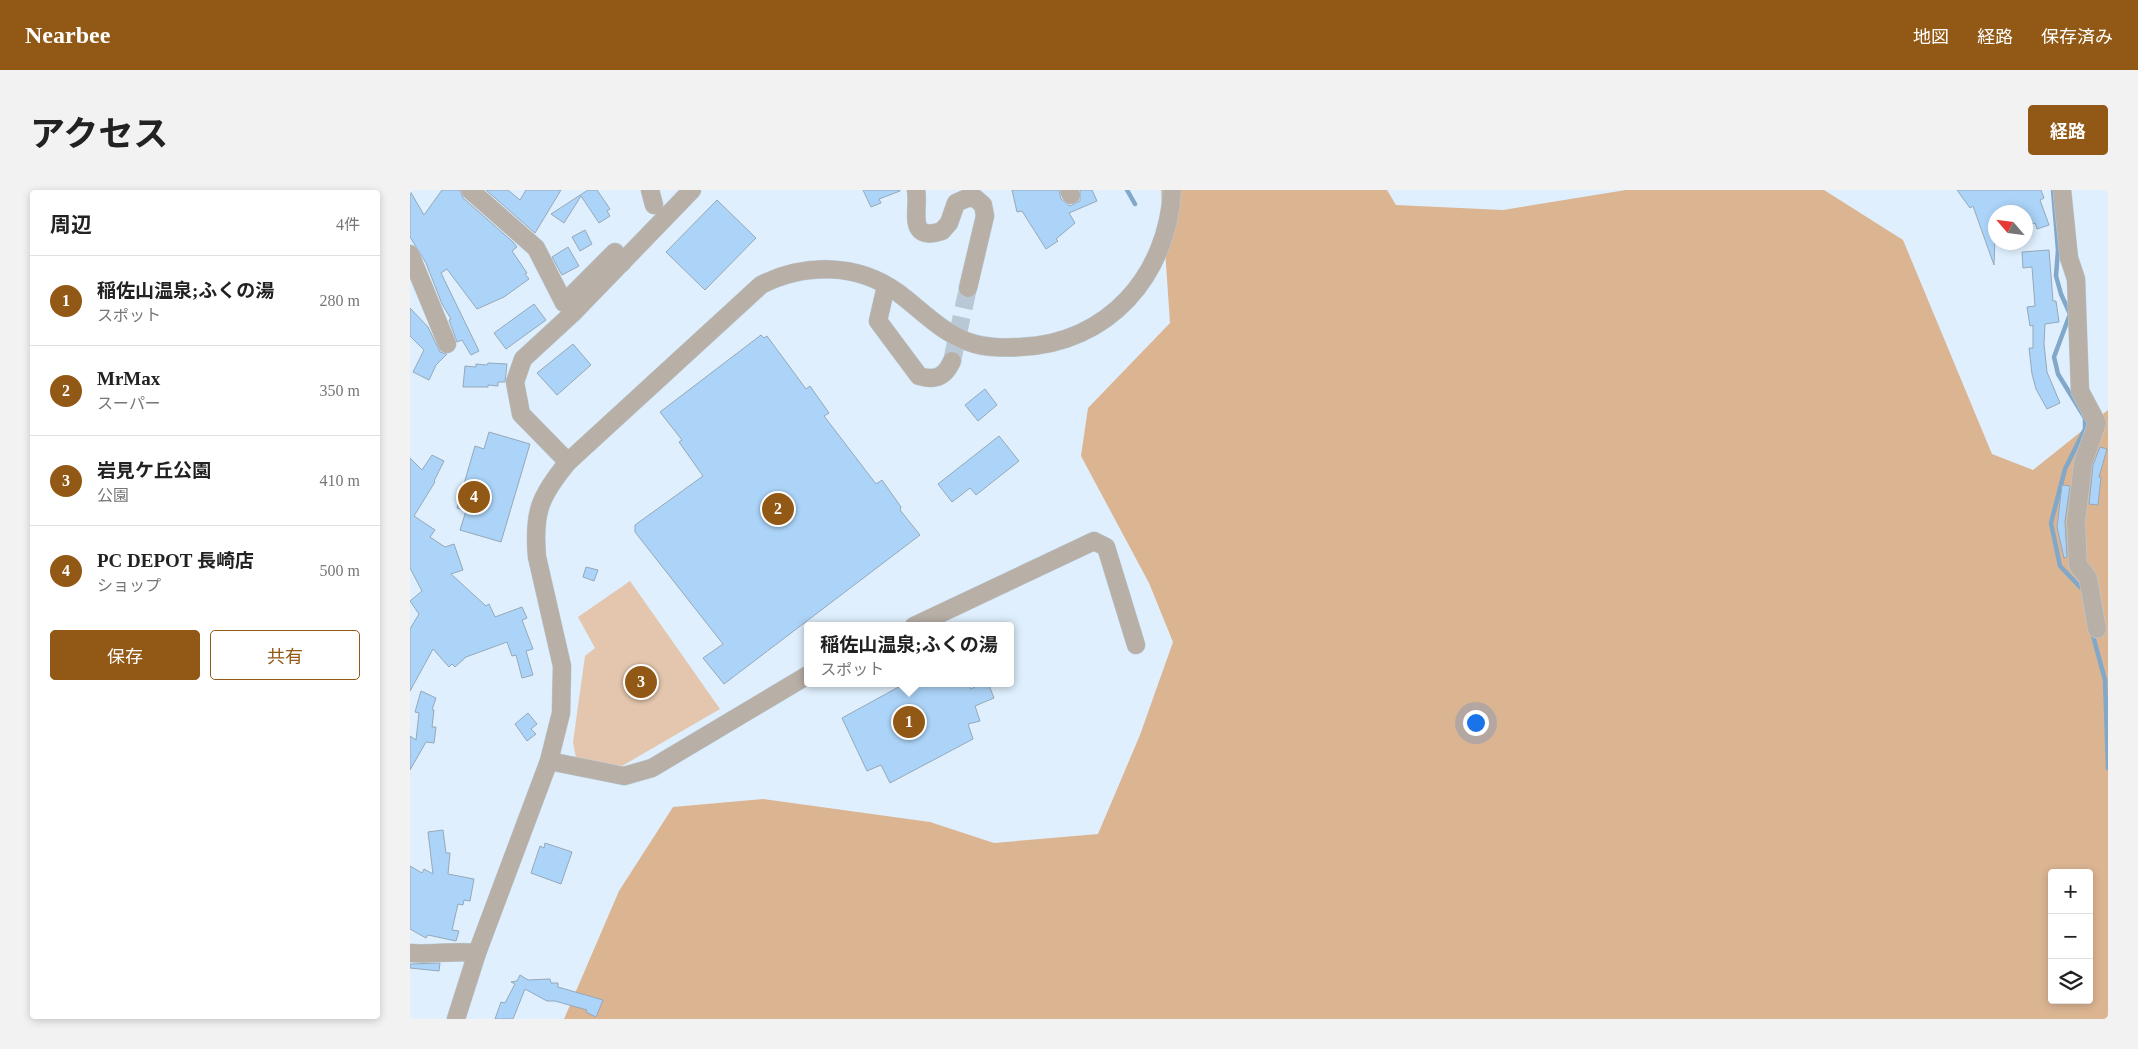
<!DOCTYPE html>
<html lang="ja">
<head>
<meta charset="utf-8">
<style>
  body { margin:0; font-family:"Times New Roman","Noto Sans JP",serif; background:#f2f2f2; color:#222 }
  .controls { position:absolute; right:15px; bottom:15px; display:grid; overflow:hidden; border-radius:5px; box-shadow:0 2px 8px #0003 }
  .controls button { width:45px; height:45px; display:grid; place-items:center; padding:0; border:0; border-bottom:1px solid #e0e0e0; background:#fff; color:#222; font:25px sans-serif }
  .compass { position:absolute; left:1578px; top:15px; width:45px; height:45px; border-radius:50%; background:#fff; box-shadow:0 2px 8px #0003; rotate:298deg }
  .you { position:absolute; left:1065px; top:532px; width:18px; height:18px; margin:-12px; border:4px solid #fff; border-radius:50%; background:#1a73e8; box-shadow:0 0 0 8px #1a73e833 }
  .badge { display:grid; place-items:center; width:32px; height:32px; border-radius:50%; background:#925815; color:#fff; font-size:16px; font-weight:700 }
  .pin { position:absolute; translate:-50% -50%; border:2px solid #fff; box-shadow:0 1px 5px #0006 }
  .popup { position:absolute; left:394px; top:432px; width:210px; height:65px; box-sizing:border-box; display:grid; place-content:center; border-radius:5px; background:#fff; filter:drop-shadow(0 1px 4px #0005); font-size:16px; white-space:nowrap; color:#767676 }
  .popup b { font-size:19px; color:#222 }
  .popup::after { content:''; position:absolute; left:50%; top:100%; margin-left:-10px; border:10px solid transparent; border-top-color:#fff }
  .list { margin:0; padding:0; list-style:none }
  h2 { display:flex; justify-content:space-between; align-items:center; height:65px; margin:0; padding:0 20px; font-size:21px }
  h2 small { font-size:16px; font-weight:400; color:#767676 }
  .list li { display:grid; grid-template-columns:32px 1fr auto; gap:15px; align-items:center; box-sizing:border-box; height:90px; padding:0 20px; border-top:1px solid #e0e0e0 }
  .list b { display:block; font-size:19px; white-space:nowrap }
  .list p { margin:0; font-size:16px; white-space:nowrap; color:#767676 }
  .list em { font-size:16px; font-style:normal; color:#767676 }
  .actions { display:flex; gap:10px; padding:15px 20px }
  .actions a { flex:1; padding:11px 0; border:1px solid #925815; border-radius:5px; text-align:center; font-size:18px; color:#925815 }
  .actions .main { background:#925815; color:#fff }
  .icon { flex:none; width:28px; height:28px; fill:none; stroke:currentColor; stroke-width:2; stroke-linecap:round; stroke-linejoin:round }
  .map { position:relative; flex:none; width:1698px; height:829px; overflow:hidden; border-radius:5px }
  header { display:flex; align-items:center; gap:30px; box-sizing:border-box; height:70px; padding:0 25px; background:#925815; color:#fff }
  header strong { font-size:24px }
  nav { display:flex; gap:28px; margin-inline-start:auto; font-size:18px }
  .intro { display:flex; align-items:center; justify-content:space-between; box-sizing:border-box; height:120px; padding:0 30px }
  h1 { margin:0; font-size:35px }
  .button { padding:12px 22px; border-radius:5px; background:#925815; color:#fff; font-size:18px; font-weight:700 }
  main { display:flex; gap:30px; padding:0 30px }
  aside { flex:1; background:#fff; border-radius:5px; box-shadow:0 2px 8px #0003 }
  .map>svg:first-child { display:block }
  .green { fill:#e3c6ad }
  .forest { fill:#dbb492; fill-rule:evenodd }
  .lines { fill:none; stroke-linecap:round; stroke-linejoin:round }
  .stream { stroke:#81a7c9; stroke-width:4.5 }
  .building { fill:#acd4f8; stroke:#95a8b9 }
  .minor-tunnel { stroke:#b9c8d4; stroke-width:18; stroke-dasharray:18 9; stroke-linecap:butt }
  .minor-casing { stroke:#bdccd8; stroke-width:19 }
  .minor { stroke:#b8afa7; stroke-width:18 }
</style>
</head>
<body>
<header>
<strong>Nearbee</strong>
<nav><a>地図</a><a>経路</a><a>保存済み</a></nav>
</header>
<div class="intro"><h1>アクセス</h1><a class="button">経路</a></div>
<main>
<aside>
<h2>周辺<small>4件</small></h2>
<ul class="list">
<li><span class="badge">1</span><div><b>稲佐山温泉;ふくの湯</b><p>スポット</p></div><em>280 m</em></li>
<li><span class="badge">2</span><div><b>MrMax</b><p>スーパー</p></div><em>350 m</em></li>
<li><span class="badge">3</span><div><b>岩見ケ丘公園</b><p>公園</p></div><em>410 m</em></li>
<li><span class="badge">4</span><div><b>PC DEPOT 長崎店</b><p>ショップ</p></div><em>500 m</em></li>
</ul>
<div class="actions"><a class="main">保存</a><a>共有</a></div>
</aside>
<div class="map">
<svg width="1698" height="829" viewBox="0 0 1698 829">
  <rect width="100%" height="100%" fill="#dfeffd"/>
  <path class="green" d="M220,391L310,519L212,576L166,568L163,552L175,466L185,458L168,427Z"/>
  <path class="forest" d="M751,0H977L986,15L1093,20L1216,0H1414L1493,50L1582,264L1623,280L1698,220V829H154L209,701L263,617L353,609L520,632L584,653L688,644L730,545L763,452L739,393L671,266L678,218L760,133ZM1642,683H1679V810H1642Z"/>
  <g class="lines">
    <g class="stream">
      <path d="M717,0L725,14"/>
      <path d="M1643,0L1648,60L1646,86L1651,104L1660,124L1644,167L1648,184L1675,228V239L1655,279L1641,333L1650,376L1671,398"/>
      <path d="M1682,442L1695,490L1698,578"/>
    </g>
  </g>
  <g class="building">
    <path d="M32,0H50L53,8L103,52L107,57L102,61L117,83L115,84L119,89L94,107L67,119L37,79L31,83L69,161L61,165L52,150L47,152L39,130L41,129L32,114L16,73L0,47V1L14,25Z"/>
    <path d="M76,0H98L110,10L116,0H151L125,43Z"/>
    <path d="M178,0H187L200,19L197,21L200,26L189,33L171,6L154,33L141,24Z"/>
    <path d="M453,0H490V1L469,9L471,13L461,17Z"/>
    <path d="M602,0H649L651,9L660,16L670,11V0H682L687,11L659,23L665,33L646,49L648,51L636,59L612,21L607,22Z"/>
    <path d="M1547,0H1631L1634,8L1630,10L1639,35L1627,39L1625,33L1616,36V22H1586L1584,75L1563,16L1560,18Z"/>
    <path d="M307,10L346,48L295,100L256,62Z"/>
    <path d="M175,40L182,54L170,61L162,47Z"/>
    <path d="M158,57L169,76L152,85L142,67Z"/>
    <path d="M1639,60L1643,111H1646L1649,132L1635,134L1634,154L1637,182L1650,213L1637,219L1626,199L1622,184L1619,158H1623V135L1620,136L1617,117L1625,116L1622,77L1613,78L1612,62Z"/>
    <path d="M124,114L136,130L96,159L84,143Z"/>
    <path d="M0,118L18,137L30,162L37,164L26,175L19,190L3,182L14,160L0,146Z"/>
    <path d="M351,145L354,148L357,146L396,199L400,196L419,223L414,226L466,294L472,290L491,317L490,320L510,345L314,494L293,468L313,454L225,342V335L293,286L269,252L272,250L250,222Z"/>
    <path d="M163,154L181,175L147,205L127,183Z"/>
    <path d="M78,173L97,174L95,192H88V196L78,195V197H53L55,176L66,177V174L77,175Z"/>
    <path d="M575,199L587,215L568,231L555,215Z"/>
    <path d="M79,242L120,254L91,352L50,340L56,321L47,318L65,256L74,259Z"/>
    <path d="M589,246L609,271L566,305L560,298L542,312L528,294Z"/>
    <path d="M1690,257L1697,259L1689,287H1691L1688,315L1679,314L1683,275Z"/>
    <path d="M22,265L34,271L24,291L25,292L4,326L25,340L20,347L35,357L44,354L53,380L41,384L76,416L79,414L85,427L112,417L117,428L112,430L123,459L116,461L123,485L112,488L106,465L102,466L97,452L56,467L45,477L42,474L39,477L23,459L0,501V439L9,424L0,411L12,401L0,378V268L12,280Z"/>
    <path d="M1652,295L1660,296L1655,331L1657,367L1654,368L1647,337Z"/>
    <path d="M176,377L188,380L184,391L173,387Z"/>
    <path d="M496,493H557L561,499L572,493H578L584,508L565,516L570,531L558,534L563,549L480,593L471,575L457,581L432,528Z"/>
    <path d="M11,501L26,508L22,520H24L22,537H26L24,553L16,552L0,580V546L6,550L9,523L5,522Z"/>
    <path d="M118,523L127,534L121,539L126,544L117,551L105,534Z"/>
    <path d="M33,640L36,663H40L38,684L64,689L60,711L54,710L53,715L48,714L42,740L49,741L46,751L18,745L16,748L0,739V676L12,683L14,679L23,684L18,642Z"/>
    <path d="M135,653L162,662L151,694L121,683L130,656L134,658Z"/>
    <path d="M30,773L29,781L0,778V774Z"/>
    <path d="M110,785L118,790L140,789L141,793H148V797L193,810L186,827L176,822L177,820L145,811H137L115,799L103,829H85L91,812L95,813L105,794L101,792L107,791Z"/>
  </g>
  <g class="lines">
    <path class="minor-tunnel" d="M542,171L558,98"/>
    <g class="minor-casing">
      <g id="minor">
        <path d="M60,0L126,58L154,113L205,62L212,73"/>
        <path d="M240,0L244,15"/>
        <path d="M506,0C510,18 495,53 532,41L539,33L546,13L557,8H565L573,15L575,26L558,98"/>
        <path d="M659,0L661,5"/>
        <path d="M1652,0L1659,68L1666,89L1670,201L1687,233L1673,273L1666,332L1668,375L1678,388L1687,439"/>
        <path d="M0,64L37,154"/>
        <path d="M476,96L468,131L509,186C525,191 535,187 542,171"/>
        <path d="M158,272L111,224L105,192L113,169L163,123L282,0"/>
        <path d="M504,436L684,351L696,357L726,455"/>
        <path d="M139,571L214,586L242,578L398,485"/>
        <path d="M0,763C23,765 44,760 67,763"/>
        <path d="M46,829L67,763L139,571L151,523L152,476L127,367C123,322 130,306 158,272L351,95C394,73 447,73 487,102C513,121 533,145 565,154C580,158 595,158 610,157C698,154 758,85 762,0"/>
      </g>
    </g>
    <use href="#minor" class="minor"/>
  </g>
</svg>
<div class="controls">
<button>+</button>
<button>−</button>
<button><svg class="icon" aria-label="layers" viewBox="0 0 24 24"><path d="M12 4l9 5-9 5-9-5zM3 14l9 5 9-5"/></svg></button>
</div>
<svg class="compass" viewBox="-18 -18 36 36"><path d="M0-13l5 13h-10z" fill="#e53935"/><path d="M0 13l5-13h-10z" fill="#767676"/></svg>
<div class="you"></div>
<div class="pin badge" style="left:499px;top:532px">1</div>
<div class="popup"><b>稲佐山温泉;ふくの湯</b>スポット</div>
<div class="pin badge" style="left:368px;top:319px">2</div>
<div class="pin badge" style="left:231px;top:492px">3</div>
<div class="pin badge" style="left:64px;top:307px">4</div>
</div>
</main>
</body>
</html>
